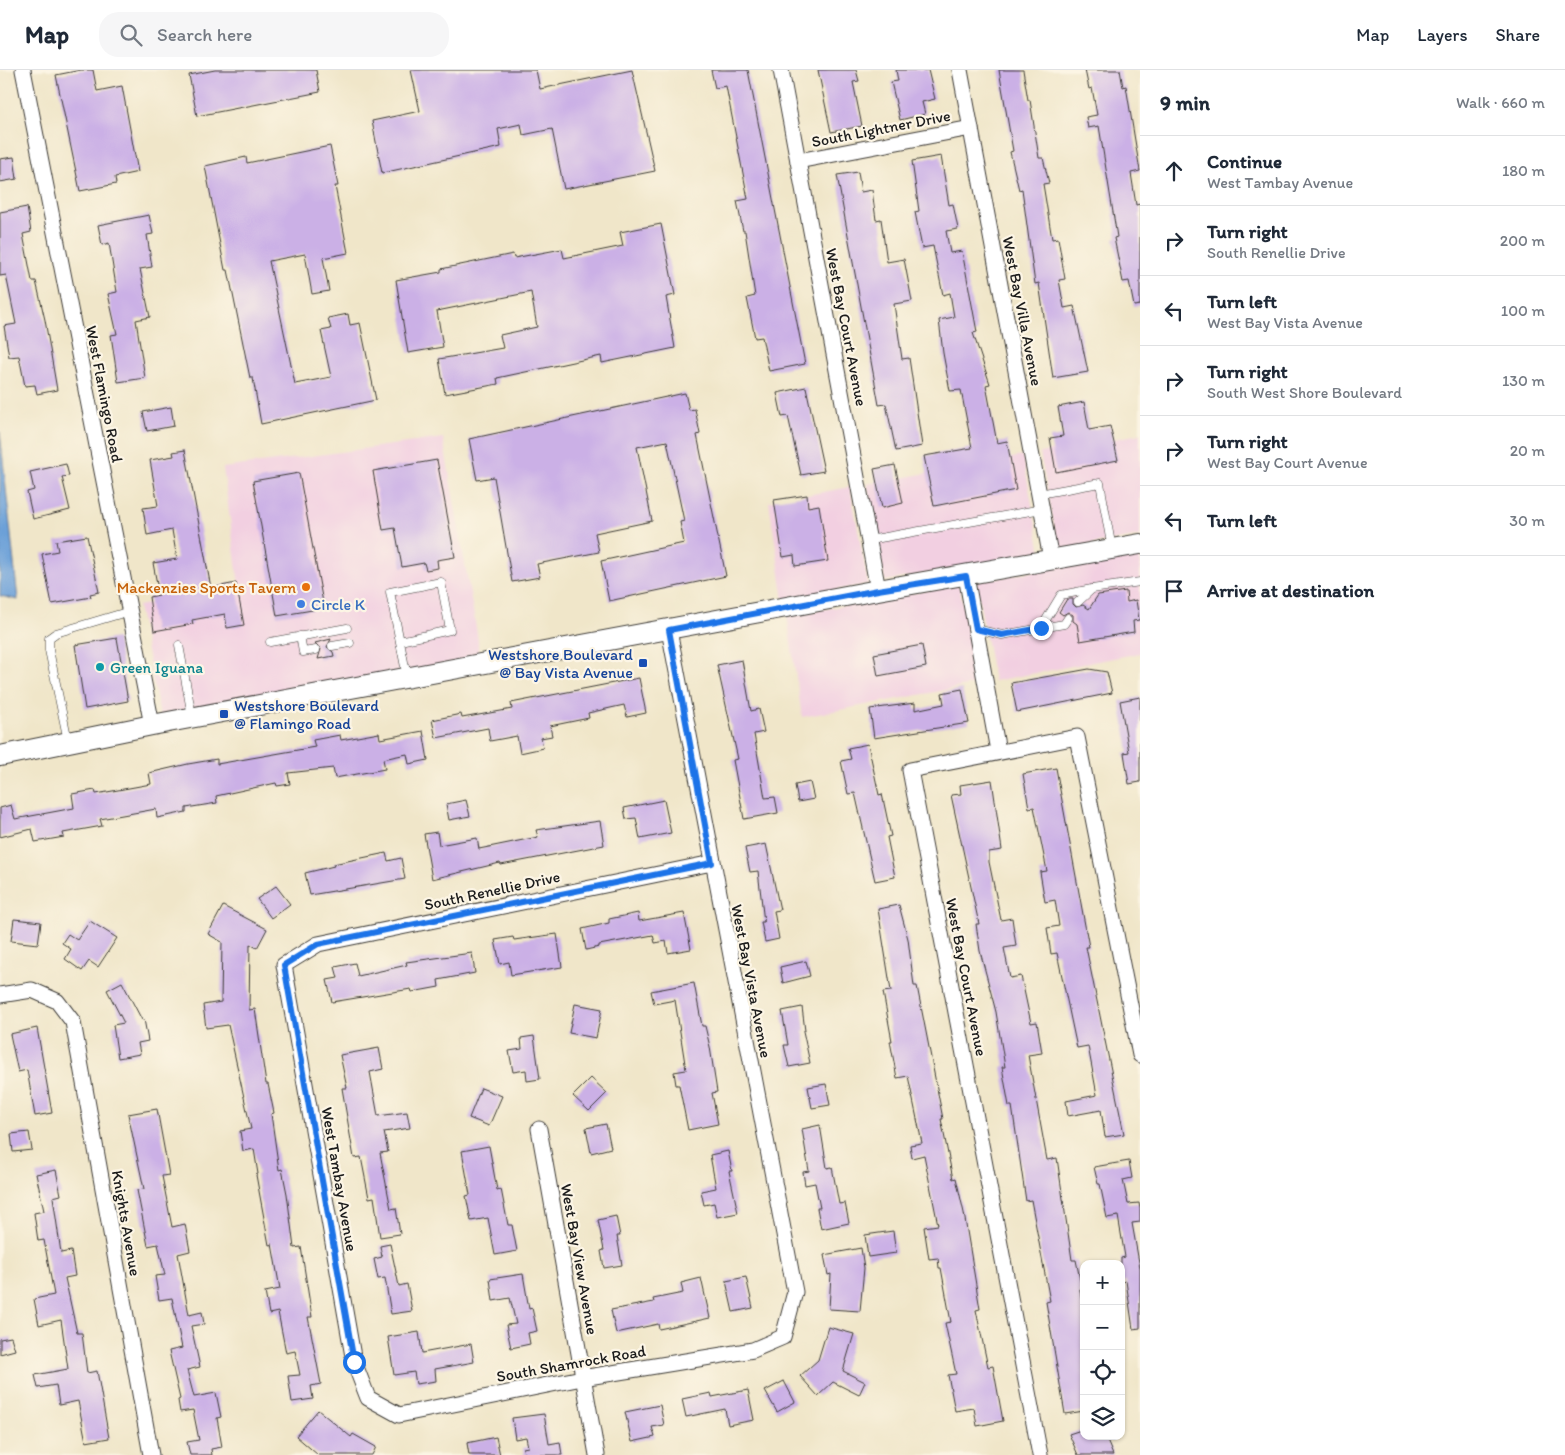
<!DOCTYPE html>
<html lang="en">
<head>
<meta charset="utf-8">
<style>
  body { margin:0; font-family:Itim,sans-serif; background:#f6f6f7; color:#1f2937 }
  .controls { position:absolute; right:15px; bottom:15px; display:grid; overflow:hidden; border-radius:10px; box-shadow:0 1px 4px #0004 }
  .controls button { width:45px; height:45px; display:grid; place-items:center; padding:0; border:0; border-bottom:1px solid #e0e1e3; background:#fff; color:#1f2937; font:25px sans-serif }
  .stop { position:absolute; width:15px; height:15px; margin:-11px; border:4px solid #1a73e8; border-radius:50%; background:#fff }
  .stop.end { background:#1a73e8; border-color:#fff; box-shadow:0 1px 5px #0008 }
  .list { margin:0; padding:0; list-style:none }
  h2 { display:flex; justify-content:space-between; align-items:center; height:65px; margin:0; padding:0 20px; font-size:21px }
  h2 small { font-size:16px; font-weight:400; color:#747a83 }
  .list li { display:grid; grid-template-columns:32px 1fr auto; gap:15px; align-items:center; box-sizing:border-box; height:70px; padding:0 20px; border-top:1px solid #e0e1e3 }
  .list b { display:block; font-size:19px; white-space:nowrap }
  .list p { margin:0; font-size:16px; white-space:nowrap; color:#747a83 }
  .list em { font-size:16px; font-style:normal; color:#747a83 }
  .icon { flex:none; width:28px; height:28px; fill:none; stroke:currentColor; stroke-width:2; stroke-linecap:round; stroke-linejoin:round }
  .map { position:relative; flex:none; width:1140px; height:1385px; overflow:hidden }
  header { display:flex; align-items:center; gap:30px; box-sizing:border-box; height:70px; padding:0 25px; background:#fff; border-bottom:1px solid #e0e1e3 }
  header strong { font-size:24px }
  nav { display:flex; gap:28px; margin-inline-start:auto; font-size:18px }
  .search { width:350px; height:45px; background:#f6f6f7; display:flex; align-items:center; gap:12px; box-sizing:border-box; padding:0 18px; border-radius:20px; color:#747a83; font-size:19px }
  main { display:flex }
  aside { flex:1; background:#fff }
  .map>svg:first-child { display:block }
  .built { fill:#f2cfe1 }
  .water { fill:#6ca0d8; stroke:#445e7a }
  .building { fill:#cbb0e6 }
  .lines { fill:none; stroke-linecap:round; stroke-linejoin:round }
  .service-casing { stroke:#3c3a36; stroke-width:9 }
  .minor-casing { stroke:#3c3a36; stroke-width:17 }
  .tertiary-casing { stroke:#3c3a36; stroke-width:22 }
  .service { stroke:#fff; stroke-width:8 }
  .minor { stroke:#fff; stroke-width:15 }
  .tertiary { stroke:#fff; stroke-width:20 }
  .route { stroke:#1a73e8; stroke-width:6 }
  .food-dot { fill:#e8710a; stroke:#fcf5e5; stroke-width:2 }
  .shop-dot { fill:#3f7fe0; stroke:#fcf5e5; stroke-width:2 }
  .transit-dot { fill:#1a4fb4; stroke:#fcf5e5; stroke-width:2 }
  .culture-dot { fill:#0f9aa8; stroke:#fcf5e5; stroke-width:2 }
  .labels { text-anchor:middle; stroke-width:4.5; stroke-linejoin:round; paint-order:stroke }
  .street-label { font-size:16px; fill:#1c1c1c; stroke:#fcf5e5 }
  .food-label { font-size:16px; fill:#c56008; stroke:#fcf5e5; text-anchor:end }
  .shop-label { font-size:16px; fill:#366cbe; stroke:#fcf5e5; text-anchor:start }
  .transit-label { font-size:16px; fill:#164399; stroke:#fcf5e5; text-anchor:end }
  .culture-label { font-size:16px; fill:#0d838f; stroke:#fcf5e5; text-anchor:start }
</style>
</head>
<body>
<header>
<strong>Map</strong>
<div class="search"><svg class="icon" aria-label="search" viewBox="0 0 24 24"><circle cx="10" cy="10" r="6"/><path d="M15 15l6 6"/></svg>Search here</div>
<nav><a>Map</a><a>Layers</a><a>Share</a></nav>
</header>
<main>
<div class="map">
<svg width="1140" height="1385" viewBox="0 0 1140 1385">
  <rect width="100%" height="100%" fill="#fcf5e5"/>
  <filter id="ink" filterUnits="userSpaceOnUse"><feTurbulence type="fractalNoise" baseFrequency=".02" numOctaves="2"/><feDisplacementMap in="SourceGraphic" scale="10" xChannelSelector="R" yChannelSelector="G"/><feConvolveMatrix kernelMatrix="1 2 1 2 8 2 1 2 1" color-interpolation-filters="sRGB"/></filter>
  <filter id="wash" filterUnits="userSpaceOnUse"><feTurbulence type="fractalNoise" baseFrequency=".0096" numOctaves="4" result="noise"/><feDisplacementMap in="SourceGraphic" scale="20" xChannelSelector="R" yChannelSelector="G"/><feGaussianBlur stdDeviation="1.12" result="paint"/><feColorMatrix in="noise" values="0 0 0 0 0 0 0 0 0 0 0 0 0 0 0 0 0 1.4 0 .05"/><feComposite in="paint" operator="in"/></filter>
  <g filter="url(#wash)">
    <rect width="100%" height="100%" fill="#f0e6c9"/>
    <g class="built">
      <path d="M1140,364V466L1059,480L1040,383Z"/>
      <path d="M443,368L478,569V588L160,646L138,536L239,515L223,398Z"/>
      <path d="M1023,386L1041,483L885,511L867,414Z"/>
      <path d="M850,417L868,514L784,530L769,432Z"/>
      <path d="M1140,482V583L994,611L976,512Z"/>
      <path d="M959,515L977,614L802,647L787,546Z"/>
    </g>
    <path class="water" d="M0,362L18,530L0,526Z"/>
    <g id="blocks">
      <g class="building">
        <path d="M81,0H93L97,21L122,16L138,102L115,107L116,114L80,121L56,5Z"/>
        <path d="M215,0H316L320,22L197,46L189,5Z"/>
        <path d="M411,0H536L540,19L632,0L655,101L564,119L552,59L523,65L521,54L498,59L501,77L382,103L372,51L420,41Z"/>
        <path d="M711,0H748L805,294L769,301L762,267L755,268L747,228L755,226L745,161H743L737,131L748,129L726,16L715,18Z"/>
        <path d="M818,0H856L859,11L853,12L862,56L831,62Z"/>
        <path d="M896,0H928L935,29L922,32L925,44L900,50L891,12L898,11Z"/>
        <path d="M999,0H1023L1028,30H1030L1039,88H1043L1049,113L1043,114L1052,169L1058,168L1065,209L1059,210L1064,238L1074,236L1088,302L1053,308L1039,213L1035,214L1022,119L1019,120L1010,82L1013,81Z"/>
        <path d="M1085,0H1120L1123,17L1126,16L1140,101L1131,103L1136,135L1140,134V235L1134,236L1129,211L1123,212L1114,168L1117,167L1099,56L1088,58L1086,47L1097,45L1092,18L1089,19Z"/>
        <path d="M330,76L338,116H335L348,183L323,188L329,221L312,224L305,184L269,191L295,314L331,307L321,261L331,259L328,248L348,244L350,255L360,253L376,330L261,354L253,308H250L228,200H225L205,96L246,87L247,93Z"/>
        <path d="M941,86L949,135L953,134L958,159L946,161L950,183L962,181L977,262L973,263L990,314L986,315L997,373L1007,371L1016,420L934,436L924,386L972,378L961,320L950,321L943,283L939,250L954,247L950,223L943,225L933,176L922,178L915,142L919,141L912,91Z"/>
        <path d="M14,87L17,109L0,112V89Z"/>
        <path d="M858,102L861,122L872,120L876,150L881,149L887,192L904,189L912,231L894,234L902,289L909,288L922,376L896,381L886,334L879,335L837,105Z"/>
        <path d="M27,137L31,162L23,164L32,211H36L45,250L57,320L37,324L35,315L25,316L19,286L9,287L4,256L16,254L6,205L0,206V142Z"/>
        <path d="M149,145L153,164L147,165L152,197L140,199L150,247L136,250L145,308L118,312L111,265L117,264L108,224L117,222L109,173L102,175L98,155Z"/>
        <path d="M661,154L675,225L666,227L675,278L602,293L601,286L497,308L498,314L445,324L439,289L503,278L500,265L537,257L531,222L437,241L443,277L408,283L396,210L441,202V199L513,184L514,188L562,179L564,188L623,176L620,162Z"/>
        <path d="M806,317L824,401L801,405L788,346L782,347L777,323Z"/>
        <path d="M685,323L689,340L695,339L700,364L697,365L726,506L609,531L601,491L684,473L680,452L684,451L667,371L637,377L652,451L595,463L599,482L537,494L540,507L512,512L494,407L477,410L469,369Z"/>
        <path d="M1084,332L1089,360L1110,356L1118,390L1056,402L1050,368L1063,366L1058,337Z"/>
        <path d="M171,337L174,356L147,361L143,342Z"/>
        <path d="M185,380L211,518L236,513L244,555L227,558L225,544L192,550L193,554L154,561L149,527L159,525L153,493L177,489L172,460L147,465L143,438L158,436L150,390L174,386L173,382Z"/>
        <path d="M437,390L455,487L437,490L438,498L426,500L424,493L402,497L395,458L383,460L373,401Z"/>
        <path d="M66,394L69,406L62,407L70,440L33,449L27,422L34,420L30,402Z"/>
        <path d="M895,395L903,433L882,438L874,399Z"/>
        <path d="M299,403L324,538L277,546L253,411Z"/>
        <path d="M807,425L808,437L819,435L828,491L795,496L794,485L783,487L774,430Z"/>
        <path d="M87,466L99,522L90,524L91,527L52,534L42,484L58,481L56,471Z"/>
        <path d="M1126,521L1127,532L1136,530L1139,550L1133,551L1134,562L1080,571L1077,554L1073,551V545L1068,542L1063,545L1059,542L1067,529H1073V534L1076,537L1083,535L1089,539L1098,525Z"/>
        <path d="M117,568L128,631L85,639L75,575Z"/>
        <path d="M331,569L327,577L333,582L334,586L318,589L321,579L315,573Z"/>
        <path d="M922,575L926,597L878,606L874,584Z"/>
        <path d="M742,590L751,641L759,639L764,662L754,664L765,728L775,727L778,743L744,749L733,690L738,689L717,595Z"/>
        <path d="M1089,599L1107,602L1112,623L1017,642L1011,613Z"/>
        <path d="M639,608L646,643L627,647L624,635L588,643L589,648L550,656L552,666L541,668L543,678L520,683L517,666L490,671L488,658L436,668L432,650L461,644L462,648L512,639L511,633Z"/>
        <path d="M962,619L969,653L874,668L870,639L915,633V640L944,634L942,623Z"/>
        <path d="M1140,627V712L1129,714L1124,683L1129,682L1120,631Z"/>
        <path d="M423,661L428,690L409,694L407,684L383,689L385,699L335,708L333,698L288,703L290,714L277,716L276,713L216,726L217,733L186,738V742L157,748L156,739L100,749L102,756L63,763L64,767L35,772L32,759L0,767V738L11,735L15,749L74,738L72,724L95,720L96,724L151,714L149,703L188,694L217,689V694L315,677L313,670L340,665L341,670L379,663L380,669Z"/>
        <path d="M868,674L879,725L882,724L891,766L887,767L895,807L875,811L855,723L848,724L841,691L851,689L848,678Z"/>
        <path d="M1056,698L1089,877H1086L1124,1064L1105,1067L1101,1040L1068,1046L1066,1031L1097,1025L1088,976L1077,978L1057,883L1051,884L1047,858L1059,856L1055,830L1045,832L1040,802L1047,801L1034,737L1029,738L1023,704Z"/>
        <path d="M992,710L1002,780L989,782V792L1001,850L1012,848L1016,876L1004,878L1010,908L1021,906L1031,953L1037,952L1042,983L1028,985L1047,1090L1057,1088L1072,1190H1076L1082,1219H1080L1084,1248V1268H1081L1084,1283V1341L1065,1344L1046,1232L1050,1231L1031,1130L1026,1131L1012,1036H1009L1002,997H1005L996,942L980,881L976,854H979L951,725L961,724L960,715Z"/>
        <path d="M810,712L814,729L798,732L795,715Z"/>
        <path d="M466,730L470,746L449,750L446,734Z"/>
        <path d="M664,730L671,763L640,769L636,748L626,749L624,738Z"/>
        <path d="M600,751L604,775L501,795L500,793L432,809L424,764L437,762L439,775L477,768L479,779L538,767L536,760Z"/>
        <path d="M766,774L780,840L774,841L779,869L765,872L761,852H764L758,801L750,802L745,778Z"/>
        <path d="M386,783L388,791L401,788L405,809L310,825L305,803L334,796L333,794Z"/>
        <path d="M276,816L290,834L271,848L257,829Z"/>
        <path d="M899,835L908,869L914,916H917L943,1049H941L953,1109L956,1108L964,1143L980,1239L976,1240L988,1297L993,1296L1003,1351L977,1356L974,1338L955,1341L948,1305L956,1304L945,1253L951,1252L941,1198H939L938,1188L929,1189L924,1157L938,1155L924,1085L912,1088L910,1075L922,1073L908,1006L897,1008L890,971H892L883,922L891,921L878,839Z"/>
        <path d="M223,836L267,859L257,878L250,874L249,940L255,939L266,1014H268L274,1043L271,1044L279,1100L282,1099L287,1124L294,1178L301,1177L312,1247H308L321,1314L311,1316L313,1329L292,1332L288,1306L300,1305L295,1281L286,1283L278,1242L269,1244L265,1222L280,1219L272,1174L269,1175L256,1105L258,1104L254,1079L243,1081L240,1061L251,1059L228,955L206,958L203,935L221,932L222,872L208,864Z"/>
        <path d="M638,843L639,851L684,843L691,879L668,883L666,871L655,873L653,865L599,875V877L586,880L582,859L609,853V849Z"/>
        <path d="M14,849L41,852L38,874L11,871Z"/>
        <path d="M90,851L117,868L98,897L89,891L82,901L65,889L71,879L62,873L68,864L77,870Z"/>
        <path d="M557,864L562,897L511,905L509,892L500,894L495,870L513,867L514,870Z"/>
        <path d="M472,883L475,903L438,910L439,917L412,922L411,919L332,932L327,910L338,908L335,897L355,893L358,906L407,895L406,892Z"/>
        <path d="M806,891L810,906L783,913L780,897Z"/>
        <path d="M122,912L142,950L144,949L148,971L138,973L140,984L118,988L113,955L124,953L107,920Z"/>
        <path d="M694,913L702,956H705L710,977L717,1022L712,1023L718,1054L688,1060L679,1015H676L674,1002L686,1000L675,930L654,934L651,921Z"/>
        <path d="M575,934L602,939L596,968L569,963Z"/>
        <path d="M802,937L805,961H803L810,993L789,997L784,975H788L782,941Z"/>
        <path d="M37,958L52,1043L35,1046L27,1000L18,1002L10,964Z"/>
        <path d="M534,966L540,1009L527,1011L526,1000L513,1002L509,981L522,979L521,968Z"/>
        <path d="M379,978L383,999L370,1002L378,1046L407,1042L410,1058L384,1062L388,1082L380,1083L391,1139L396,1138L400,1164L380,1167L374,1127L369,1128L361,1087L354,1088L342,1018H347L340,985Z"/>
        <path d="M591,1008L607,1023L589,1041L573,1026Z"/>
        <path d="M826,1014L830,1035L812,1038L808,1017Z"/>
        <path d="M481,1018L502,1026L489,1056L469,1048Z"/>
        <path d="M157,1039L169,1105L162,1106L172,1157L185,1154L190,1181L178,1184L189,1245L202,1242L204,1254L191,1256L200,1297L187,1300L194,1327L216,1323L221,1347L217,1348L222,1377L211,1379L212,1385H190L187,1372L199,1370L193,1340L180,1342L178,1330L180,1329L169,1281L182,1278L172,1228L159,1230L155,1206L165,1205L158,1174L148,1176L137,1120L144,1119L128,1044Z"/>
        <path d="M606,1054L611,1078L591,1083L586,1058Z"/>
        <path d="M820,1055L827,1098L832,1097L839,1134L845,1133L849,1153L821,1159L817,1138H820L815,1113L805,1115L803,1102L809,1101L802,1059Z"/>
        <path d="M29,1062L32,1080L13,1082L11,1064Z"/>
        <path d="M489,1076L497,1120L501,1119L508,1155H512L517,1181L495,1185L488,1148L471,1151L466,1126L470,1125L462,1081Z"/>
        <path d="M728,1081L732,1101H729L738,1143L717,1147L714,1133L704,1135L701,1121L716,1118L710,1085Z"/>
        <path d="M1129,1091L1132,1108L1123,1110L1128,1134L1139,1133L1140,1139V1152L1132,1153L1140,1198V1258L1133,1259L1126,1211L1121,1212V1188L1125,1187L1118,1146L1107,1148L1100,1114H1098L1094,1097Z"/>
        <path d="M56,1100L61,1125L53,1127L61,1183L71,1181L75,1206L65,1208L77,1263H82L87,1303L97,1301L109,1368L86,1372L78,1331L59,1335L56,1315L38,1318L35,1305L68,1299L61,1250L39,1255L34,1229L54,1225L44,1170L38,1171L34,1143L44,1141L36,1104Z"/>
        <path d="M616,1146L620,1166H617L622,1195L604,1198L601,1181L604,1180L598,1150Z"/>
        <path d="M893,1161L896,1183L868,1187L865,1165Z"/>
        <path d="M390,1174L399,1216L407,1214L412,1241L391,1244L385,1208L378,1209L374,1189L382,1187L380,1176Z"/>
        <path d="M861,1178L864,1198L860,1241L829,1239L831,1204L828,1205L824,1185Z"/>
        <path d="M523,1204L529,1239L532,1238L537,1261L528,1263L530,1274L511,1278L506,1255L516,1254L510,1228L493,1231L490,1209Z"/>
        <path d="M746,1207L753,1238L733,1242L726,1211Z"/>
        <path d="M701,1208L710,1248L659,1259L658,1254L616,1263L611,1240L654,1232L653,1229L683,1223L681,1213Z"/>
        <path d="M828,1257L854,1264L843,1301L865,1312L859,1325L833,1312L818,1326L800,1306L818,1290Z"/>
        <path d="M419,1262L422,1283L471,1274L474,1292L435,1299L436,1311L416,1314L414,1302L394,1305L388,1267Z"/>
        <path d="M11,1267L15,1280L0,1284V1269Z"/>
        <path d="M784,1311L795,1332L777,1342L765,1321Z"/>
        <path d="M748,1320L754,1350L728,1355L725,1339L686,1347L682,1329L711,1323L712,1327Z"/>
        <path d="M660,1335L664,1355L652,1357L655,1367L632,1372L625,1342Z"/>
        <path d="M318,1340L351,1367L353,1364L376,1377L372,1385H318L296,1366Z"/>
        <path d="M544,1344L549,1374L560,1372L562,1385H524L523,1378L528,1377L526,1367L515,1369L512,1348Z"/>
        <path d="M1084,1359V1366H1105L1113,1385H1078L1069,1364Z"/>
        <path d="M496,1367L500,1385H469L467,1373Z"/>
      </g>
    </g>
  </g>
  <g filter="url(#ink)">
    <use href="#blocks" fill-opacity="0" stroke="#3c3a36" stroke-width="1"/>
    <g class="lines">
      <g class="service-casing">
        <g id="service">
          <path d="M1039,424L1100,413L1112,479"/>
          <path d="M869,470L1042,439"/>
          <path d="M1078,532L1092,519L1140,512"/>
          <path d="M1041,558L1061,525L1092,519"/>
          <path d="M976,559L1002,565L1064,554L1068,548"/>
          <path d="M300,566L303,582L316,580"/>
          <path d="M400,571L450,560L441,512L390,522L407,607"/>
          <path d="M270,572L347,558"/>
          <path d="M179,575L192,646"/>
          <path d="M332,576L350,573"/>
          <path d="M68,671L49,580V568L56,563L130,541"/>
        </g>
      </g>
      <g class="minor-casing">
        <g id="minor">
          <path d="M23,0L152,655"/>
          <path d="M781,0L878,520"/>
          <path d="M960,0L1051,489"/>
          <path d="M798,91L971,58"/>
          <path d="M966,506L998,681"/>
          <path d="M669,560L795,1222L783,1267L753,1280L582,1308L399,1345L368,1328L354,1292L284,895L318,874L712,793"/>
          <path d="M0,925L32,920L57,931L73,952L151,1385"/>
          <path d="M539,1059L597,1385"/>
          <path d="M1040,1385L910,700L1077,667L1140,985"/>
        </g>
      </g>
      <g class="tertiary-casing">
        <path id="tertiary" d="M0,686L152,655L878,520L1140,474"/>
      </g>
      <use href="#service" class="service"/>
      <use href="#minor" class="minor"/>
      <use href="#tertiary" class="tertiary"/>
    </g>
  </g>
  <g class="lines" filter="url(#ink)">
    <path class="route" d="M354,1292L284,895L318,874L712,793L669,560L878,520L966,506L976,559L1002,565L1041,558"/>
  </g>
  <circle class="food-dot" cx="306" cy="517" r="5"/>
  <circle class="shop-dot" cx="301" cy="534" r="5"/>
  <g class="transit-dot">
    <rect x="638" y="588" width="10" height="10" rx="2.5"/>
    <rect x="219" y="639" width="10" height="10" rx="2.5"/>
  </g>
  <circle class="culture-dot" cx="100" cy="597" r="5"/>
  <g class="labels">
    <g class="street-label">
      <text transform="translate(881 58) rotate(-11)" y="6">South Lightner Drive</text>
      <text transform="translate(1023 241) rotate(79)" y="6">West Bay Villa Avenue</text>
      <text transform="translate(847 257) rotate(79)" y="6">West Bay Court Avenue</text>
      <text transform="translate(105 324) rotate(79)" y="6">West Flamingo Road</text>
      <text transform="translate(492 820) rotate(-12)" y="6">South Renellie Drive</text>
      <text transform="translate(967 907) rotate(79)" y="6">West Bay Court Avenue</text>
      <text transform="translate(752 911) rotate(79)" y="6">West Bay Vista Avenue</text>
      <text transform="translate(340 1109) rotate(80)" y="6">West Tambay Avenue</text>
      <text transform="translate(127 1153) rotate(80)" y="6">Knights Avenue</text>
      <text transform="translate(580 1189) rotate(80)" y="6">West Bay View Avenue</text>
      <text transform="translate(571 1293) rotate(-10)" y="6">South Shamrock Road</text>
    </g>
    <g class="food-label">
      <text x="296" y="523">Mackenzies Sports Tavern</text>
    </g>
    <g class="shop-label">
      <text x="311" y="540">Circle K</text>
    </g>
    <g class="transit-label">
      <text x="633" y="590">Westshore Boulevard<tspan x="633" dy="18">@ Bay Vista Avenue</tspan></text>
      <text x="234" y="641" text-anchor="start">Westshore Boulevard<tspan x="234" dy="18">@ Flamingo Road</tspan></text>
    </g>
    <g class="culture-label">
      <text x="110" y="603">Green Iguana</text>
    </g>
  </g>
</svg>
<div class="controls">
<button>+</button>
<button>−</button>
<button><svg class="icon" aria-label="locate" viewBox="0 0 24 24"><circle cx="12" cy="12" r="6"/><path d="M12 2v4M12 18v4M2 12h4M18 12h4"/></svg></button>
<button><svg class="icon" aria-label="layers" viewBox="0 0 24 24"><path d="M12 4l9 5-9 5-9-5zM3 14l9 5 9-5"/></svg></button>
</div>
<div class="stop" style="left:354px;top:1292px"></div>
<div class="stop end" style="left:1041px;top:558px"></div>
</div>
<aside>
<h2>9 min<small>Walk · 660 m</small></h2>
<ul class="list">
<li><svg class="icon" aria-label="ahead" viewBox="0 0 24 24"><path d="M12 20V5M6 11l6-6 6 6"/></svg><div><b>Continue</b><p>West Tambay Avenue</p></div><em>180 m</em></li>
<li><svg class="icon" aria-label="right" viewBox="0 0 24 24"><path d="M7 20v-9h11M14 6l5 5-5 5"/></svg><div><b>Turn right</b><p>South Renellie Drive</p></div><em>200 m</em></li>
<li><svg class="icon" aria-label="left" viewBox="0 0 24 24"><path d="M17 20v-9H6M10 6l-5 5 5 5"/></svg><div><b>Turn left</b><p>West Bay Vista Avenue</p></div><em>100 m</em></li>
<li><svg class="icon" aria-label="right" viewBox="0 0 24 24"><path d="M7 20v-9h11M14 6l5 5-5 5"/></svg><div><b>Turn right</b><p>South West Shore Boulevard</p></div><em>130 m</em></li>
<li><svg class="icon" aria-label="right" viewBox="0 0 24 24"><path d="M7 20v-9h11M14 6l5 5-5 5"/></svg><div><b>Turn right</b><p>West Bay Court Avenue</p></div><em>20 m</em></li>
<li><svg class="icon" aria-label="left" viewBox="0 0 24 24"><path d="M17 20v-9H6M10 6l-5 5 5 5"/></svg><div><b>Turn left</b></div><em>30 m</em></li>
<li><svg class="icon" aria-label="arrive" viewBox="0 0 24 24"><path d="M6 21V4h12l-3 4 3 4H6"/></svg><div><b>Arrive at destination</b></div></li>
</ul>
</aside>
</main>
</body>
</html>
